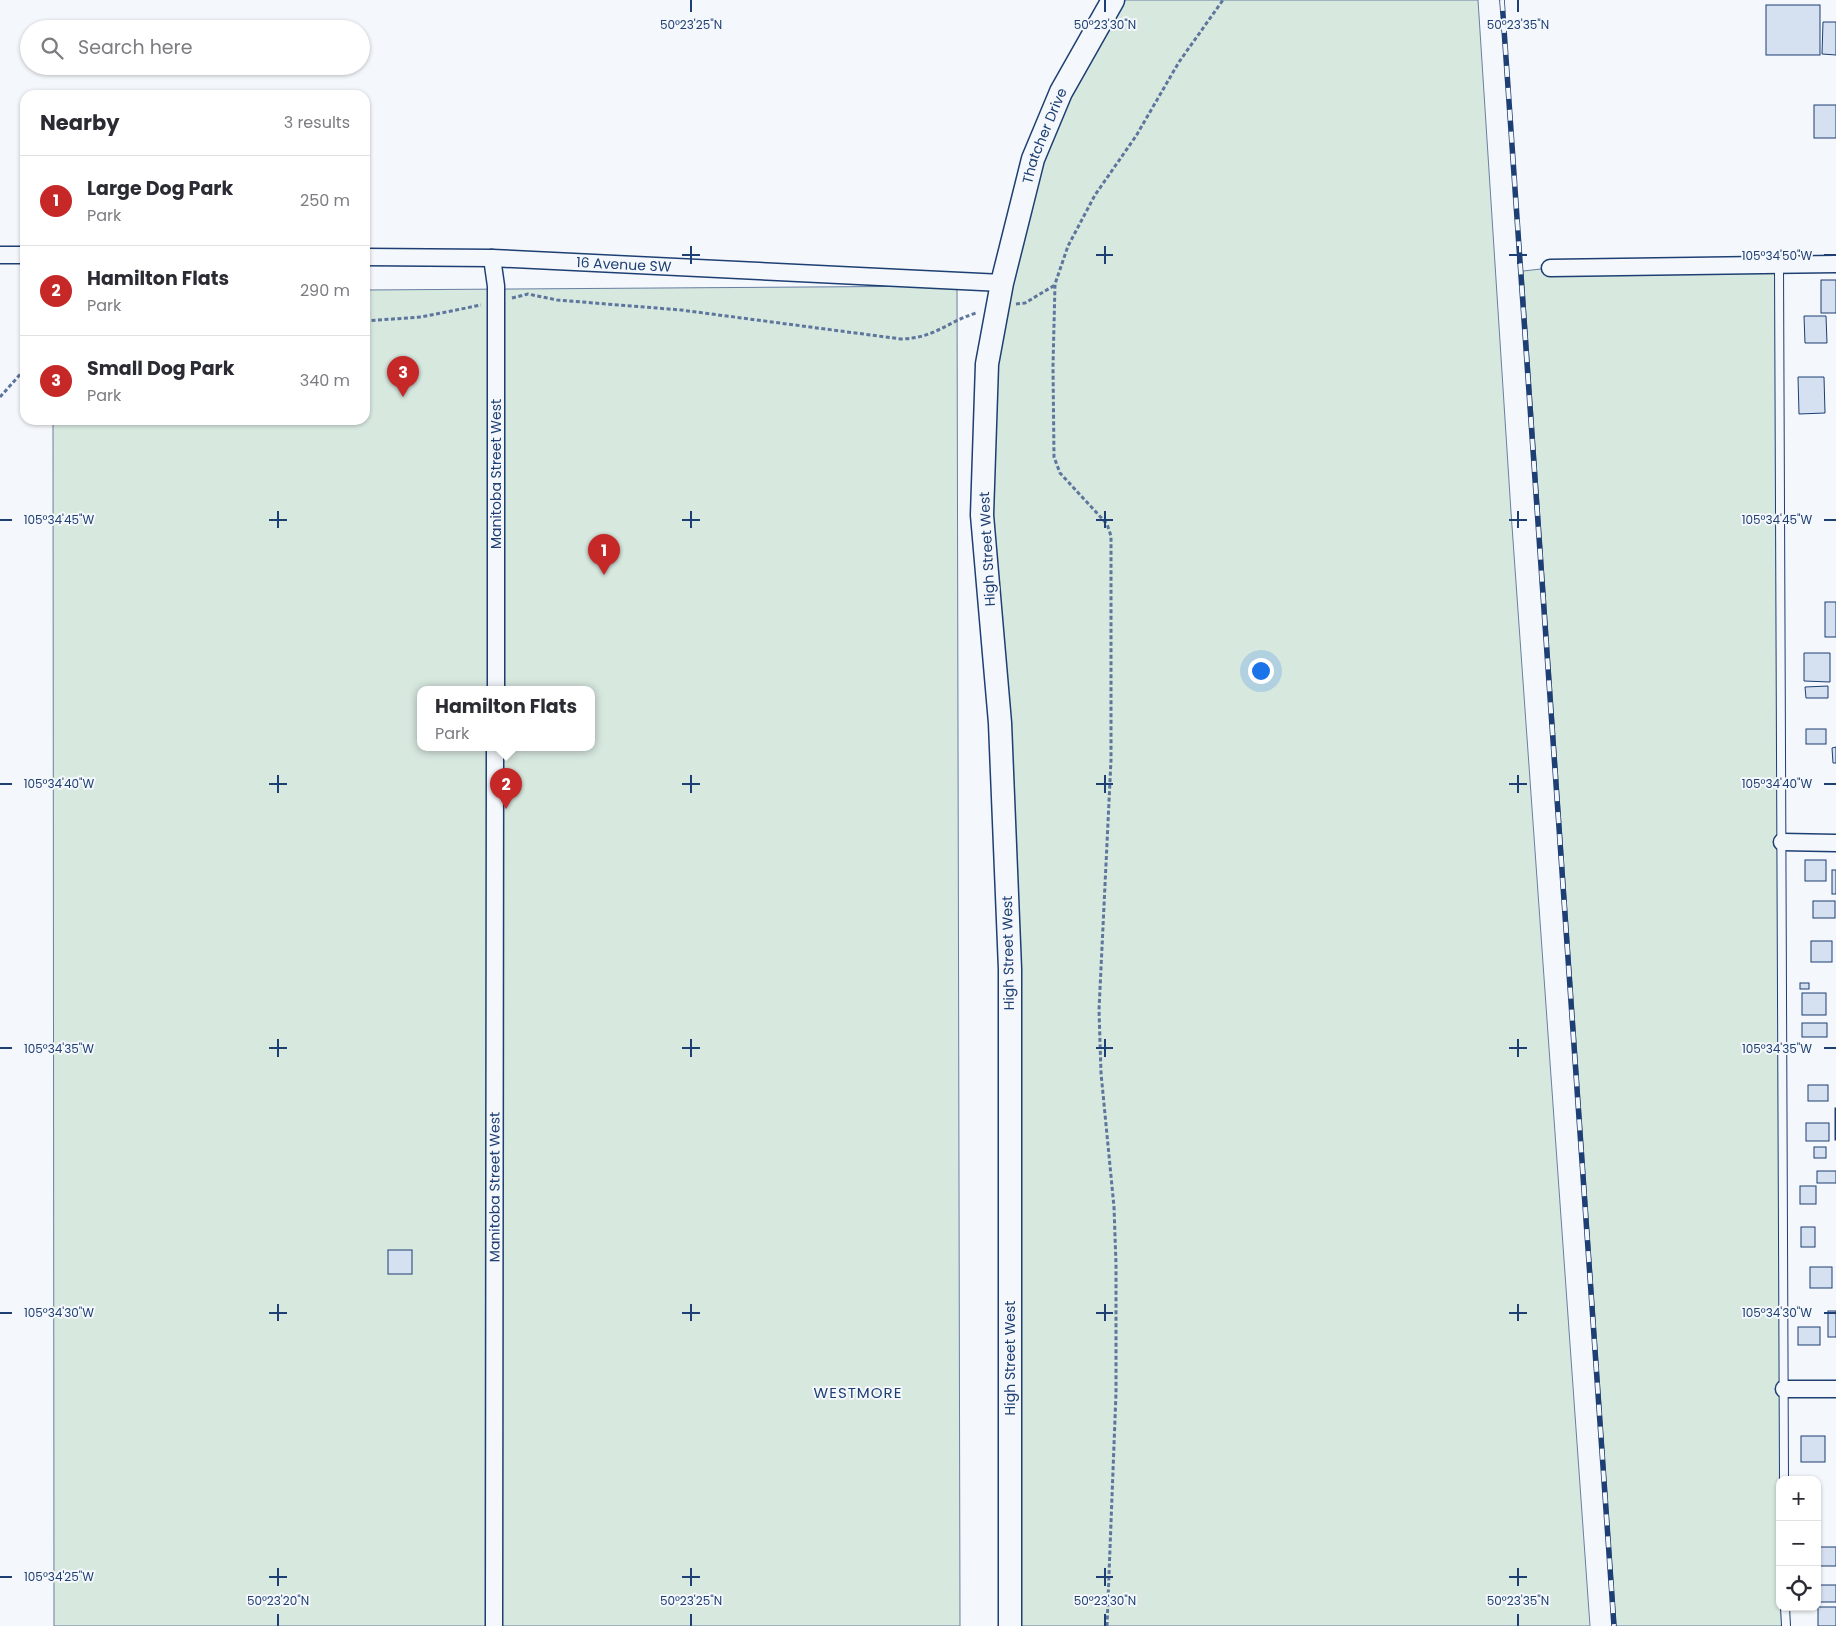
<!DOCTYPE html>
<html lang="en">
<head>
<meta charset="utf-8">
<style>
  body { margin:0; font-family:Poppins,sans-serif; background:#f2f2f3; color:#2b2b33 }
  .controls { position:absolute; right:15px; bottom:15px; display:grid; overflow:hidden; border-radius:10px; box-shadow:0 1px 4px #0004 }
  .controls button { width:45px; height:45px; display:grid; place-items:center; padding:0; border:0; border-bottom:1px solid #e1e1e2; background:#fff; color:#2b2b33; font:25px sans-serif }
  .you { position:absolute; left:1260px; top:670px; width:18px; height:18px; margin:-12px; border:4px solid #fff; border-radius:50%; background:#1a73e8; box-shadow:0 0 0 8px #1a73e833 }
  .badge { display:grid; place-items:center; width:32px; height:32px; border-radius:50%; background:#c62828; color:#fff; font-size:16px; font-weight:700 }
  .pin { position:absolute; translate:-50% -41px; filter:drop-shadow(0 1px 2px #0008) }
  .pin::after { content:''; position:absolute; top:26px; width:18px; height:15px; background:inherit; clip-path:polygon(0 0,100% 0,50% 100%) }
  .popup { position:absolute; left:417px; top:686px; width:178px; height:65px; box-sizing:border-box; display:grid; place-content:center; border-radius:10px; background:#fff; filter:drop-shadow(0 1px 4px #0005); font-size:16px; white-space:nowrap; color:#7c7c81 }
  .popup b { font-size:19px; color:#2b2b33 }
  .popup::after { content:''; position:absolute; left:50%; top:100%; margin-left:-10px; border:10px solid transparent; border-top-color:#fff }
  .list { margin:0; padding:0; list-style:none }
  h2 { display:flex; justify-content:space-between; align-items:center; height:65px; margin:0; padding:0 20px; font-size:21px }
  h2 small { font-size:16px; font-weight:400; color:#7c7c81 }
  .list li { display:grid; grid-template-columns:32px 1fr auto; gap:15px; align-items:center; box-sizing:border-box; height:90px; padding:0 20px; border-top:1px solid #e1e1e2 }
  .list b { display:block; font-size:19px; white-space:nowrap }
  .list p { margin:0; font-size:16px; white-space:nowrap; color:#7c7c81 }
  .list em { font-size:16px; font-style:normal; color:#7c7c81 }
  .icon { flex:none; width:28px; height:28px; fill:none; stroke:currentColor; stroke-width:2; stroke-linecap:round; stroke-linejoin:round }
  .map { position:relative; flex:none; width:1836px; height:1626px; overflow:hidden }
  .search { position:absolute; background:#fff; box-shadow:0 1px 4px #0004; left:20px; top:20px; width:350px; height:55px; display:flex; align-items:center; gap:12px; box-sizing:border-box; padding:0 18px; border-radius:28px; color:#7c7c81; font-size:19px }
  .panel { position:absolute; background:#fff; box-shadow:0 1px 4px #0004; left:20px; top:90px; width:350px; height:335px; border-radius:15px }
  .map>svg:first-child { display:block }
  .green { fill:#d7e8df; stroke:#687fa3; fill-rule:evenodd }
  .building { fill:#d5e0f0; stroke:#1d3f73 }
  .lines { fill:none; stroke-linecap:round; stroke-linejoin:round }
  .lane-casing { stroke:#1d3f73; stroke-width:10 }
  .street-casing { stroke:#1d3f73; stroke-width:19 }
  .secondary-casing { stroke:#1d3f73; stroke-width:25 }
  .path { stroke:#5e769c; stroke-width:3; stroke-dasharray:4 2.5; stroke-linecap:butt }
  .lane { stroke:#f4f7fb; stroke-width:8 }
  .street { stroke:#f4f7fb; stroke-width:16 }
  .secondary { stroke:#f4f7fb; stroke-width:22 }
  .rail-casing { stroke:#1d3f73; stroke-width:5.5 }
  .rail { stroke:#f4f7fb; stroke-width:4; stroke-dasharray:11; stroke-linecap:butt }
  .ticks { fill:none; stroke:#1d3f73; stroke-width:2 }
  .labels { text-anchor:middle; stroke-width:4; stroke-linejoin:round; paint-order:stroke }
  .street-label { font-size:14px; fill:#1d3f73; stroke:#f4f7fb }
  .neighbourhood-label { font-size:15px; letter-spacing:1px; fill:#1d3f73; stroke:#f4f7fb }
  .ticks-label { font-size:12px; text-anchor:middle; fill:#1d3f73; stroke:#f4f7fb; stroke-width:4; stroke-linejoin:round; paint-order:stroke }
</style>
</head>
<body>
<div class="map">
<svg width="1836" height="1626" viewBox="0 0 1836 1626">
  <rect width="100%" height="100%" fill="#f4f7fb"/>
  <g class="green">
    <path d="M1117,0H1478L1511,512L1590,1626H1014L1013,978L988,528L989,365L1036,162Z"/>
    <path d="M1779,265L1784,1480H1780V1607H1785L1786,1626H1616L1523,271L1550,268Z"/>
    <path d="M957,286L960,1626H54L53,420H365V290ZM421,690H591V748H421Z"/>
  </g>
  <g class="building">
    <rect x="1766" y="5" width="54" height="50"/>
    <path d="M1823,22H1836V55L1822,54Z"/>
    <rect x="1814" y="105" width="22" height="33"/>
    <rect x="1821" y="280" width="15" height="33"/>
    <path d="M1804,316H1826L1827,343H1805Z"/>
    <path d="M1798,377H1824L1825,413L1799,414Z"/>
    <rect x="1825" y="602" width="11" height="35"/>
    <path d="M1804,653H1830V682L1804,681Z"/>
    <path d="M1828,686V698H1806L1805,687Z"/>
    <rect x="1806" y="729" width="20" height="15"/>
    <path d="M1836,747V763H1833L1832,748Z"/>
    <rect x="1805" y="860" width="21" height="21"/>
    <rect x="1832" y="870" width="4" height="24"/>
    <rect x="1813" y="901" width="22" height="17"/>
    <rect x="1811" y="941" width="21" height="21"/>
    <rect x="1800" y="983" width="9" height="6"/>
    <rect x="1802" y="993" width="24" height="22"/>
    <rect x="1802" y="1023" width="25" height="14"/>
    <rect x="1808" y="1085" width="20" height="16"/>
    <rect x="1835" y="1108" width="1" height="32"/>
    <rect x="1806" y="1123" width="23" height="18"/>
    <rect x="1814" y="1147" width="12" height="11"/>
    <rect x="1817" y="1171" width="19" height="12"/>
    <rect x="1800" y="1186" width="16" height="18"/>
    <rect x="1801" y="1227" width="14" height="20"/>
    <rect x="388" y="1250" width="24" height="24"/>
    <rect x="1810" y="1267" width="22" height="21"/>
    <rect x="1828" y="1311" width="8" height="26"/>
    <rect x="1798" y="1327" width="22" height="18"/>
    <rect x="1801" y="1436" width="24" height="26"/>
    <rect x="1818" y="1547" width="18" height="19"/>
    <rect x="1817" y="1585" width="19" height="17"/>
    <rect x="1818" y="1607" width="18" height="19"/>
  </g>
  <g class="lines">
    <g class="lane-casing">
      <g id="lane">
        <path d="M1779,265L1784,1480"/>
        <path d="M1785,1607L1786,1626"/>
      </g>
    </g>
    <g class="street-casing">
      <g id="street">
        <path d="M0,255H25"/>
        <path id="s1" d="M365,257L492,258L1002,283"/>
        <path d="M492,258L496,286V690"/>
        <path d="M1550,268L1836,264"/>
        <path d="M1782,842L1836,843"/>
        <path d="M1784,1389H1836"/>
        <path id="s2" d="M494,1626L495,748"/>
      </g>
    </g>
    <g class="secondary-casing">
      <g id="secondary">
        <path id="s3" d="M1010,1626V969L1000,723L982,515L987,364L1002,283L1033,159L1061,92L1113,0"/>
      </g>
    </g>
    <g class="path">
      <path d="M512,298L528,294L557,300L681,310L901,339C935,338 947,322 976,313"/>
      <path d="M1016,304L1025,303L1055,285"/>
      <path d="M365,321L421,317L481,305"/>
      <path d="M0,397L25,369"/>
      <path d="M1107,1626L1116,1393V1264L1114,1207L1101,1073L1099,1010L1111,760V536L1107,524L1060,473L1054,457L1053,366L1055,284L1068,246L1095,195L1136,136L1179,62L1223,0"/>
    </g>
    <use href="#lane" class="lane"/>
    <use href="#street" class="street"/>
    <use href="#secondary" class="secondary"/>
    <g class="rail-casing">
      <path id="rail" d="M1502,0L1614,1626"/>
    </g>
    <use href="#rail" class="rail"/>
  </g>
  <path class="ticks" d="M691,0V12M1105,0V12M1518,0V12M691,246V264M1105,246V264M1518,246V264M682,255H700M1096,255H1113M1509,255H1527M1824,255H1836M278,511V528M691,511V528M1105,511V528M1518,511V528M0,520H12M269,520H287M682,520H700M1096,520H1113M1509,520H1527M1824,520H1836M278,775V793M691,775V793M1105,775V793M1518,775V793M0,784H12M269,784H287M682,784H700M1096,784H1113M1509,784H1527M1824,784H1836M278,1039V1057M691,1039V1057M1105,1039V1057M1518,1039V1057M0,1048H12M269,1048H287M682,1048H700M1096,1048H1113M1509,1048H1527M1824,1048H1836M278,1304V1321M691,1304V1321M1105,1304V1321M1518,1304V1321M0,1313H12M269,1313H287M682,1313H700M1096,1313H1113M1509,1313H1527M1824,1313H1836M278,1568V1586M691,1568V1586M1105,1568V1586M1518,1568V1586M0,1577H12M269,1577H287M682,1577H700M1096,1577H1113M1509,1577H1527M278,1614V1626M691,1614V1626M1105,1614V1626M1518,1614V1626"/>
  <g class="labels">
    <g class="street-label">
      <text dy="5" stroke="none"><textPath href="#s3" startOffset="1499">Thatcher Drive</textPath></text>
      <text dy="5" stroke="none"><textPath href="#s1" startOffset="259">16 Avenue SW</textPath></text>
      <text transform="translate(496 474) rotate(-90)" y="5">Manitoba Street West</text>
      <text transform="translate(987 549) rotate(-93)" y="5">High Street West</text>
      <text transform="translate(1008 953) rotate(-91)" y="5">High Street West</text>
      <text dy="5" stroke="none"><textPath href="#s2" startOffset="439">Manitoba Street West</textPath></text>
      <text transform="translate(1010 1358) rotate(-90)" y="5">High Street West</text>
    </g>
    <g class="neighbourhood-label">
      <text x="858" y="1398">WESTMORE</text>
    </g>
  </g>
  <g class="ticks-label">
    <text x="691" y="29">50°23'25"N</text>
    <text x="1105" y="29">50°23'30"N</text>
    <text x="1518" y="29">50°23'35"N</text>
    <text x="1777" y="260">105°34'50"W</text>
    <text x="1777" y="524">105°34'45"W</text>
    <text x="59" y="524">105°34'45"W</text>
    <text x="1777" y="788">105°34'40"W</text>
    <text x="59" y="788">105°34'40"W</text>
    <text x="1777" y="1053">105°34'35"W</text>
    <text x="59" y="1053">105°34'35"W</text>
    <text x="59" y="1317">105°34'30"W</text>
    <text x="1777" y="1317">105°34'30"W</text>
    <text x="59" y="1581">105°34'25"W</text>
    <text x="278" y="1605">50°23'20"N</text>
    <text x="691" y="1605">50°23'25"N</text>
    <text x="1105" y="1605">50°23'30"N</text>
    <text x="1518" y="1605">50°23'35"N</text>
  </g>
</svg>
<div class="controls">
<button>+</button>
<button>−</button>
<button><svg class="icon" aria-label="locate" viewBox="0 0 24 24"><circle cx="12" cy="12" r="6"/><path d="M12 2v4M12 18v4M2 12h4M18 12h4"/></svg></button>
</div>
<div class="you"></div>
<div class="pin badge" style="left:604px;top:575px">1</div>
<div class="pin badge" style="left:506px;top:809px">2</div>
<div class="popup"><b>Hamilton Flats</b>Park</div>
<div class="pin badge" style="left:403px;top:397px">3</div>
<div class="search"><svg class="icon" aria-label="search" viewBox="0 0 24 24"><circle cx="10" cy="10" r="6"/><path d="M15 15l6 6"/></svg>Search here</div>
<section class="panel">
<h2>Nearby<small>3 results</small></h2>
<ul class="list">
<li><span class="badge">1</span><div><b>Large Dog Park</b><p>Park</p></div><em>250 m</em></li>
<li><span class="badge">2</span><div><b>Hamilton Flats</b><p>Park</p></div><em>290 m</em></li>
<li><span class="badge">3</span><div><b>Small Dog Park</b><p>Park</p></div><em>340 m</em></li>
</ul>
</section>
</div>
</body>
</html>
